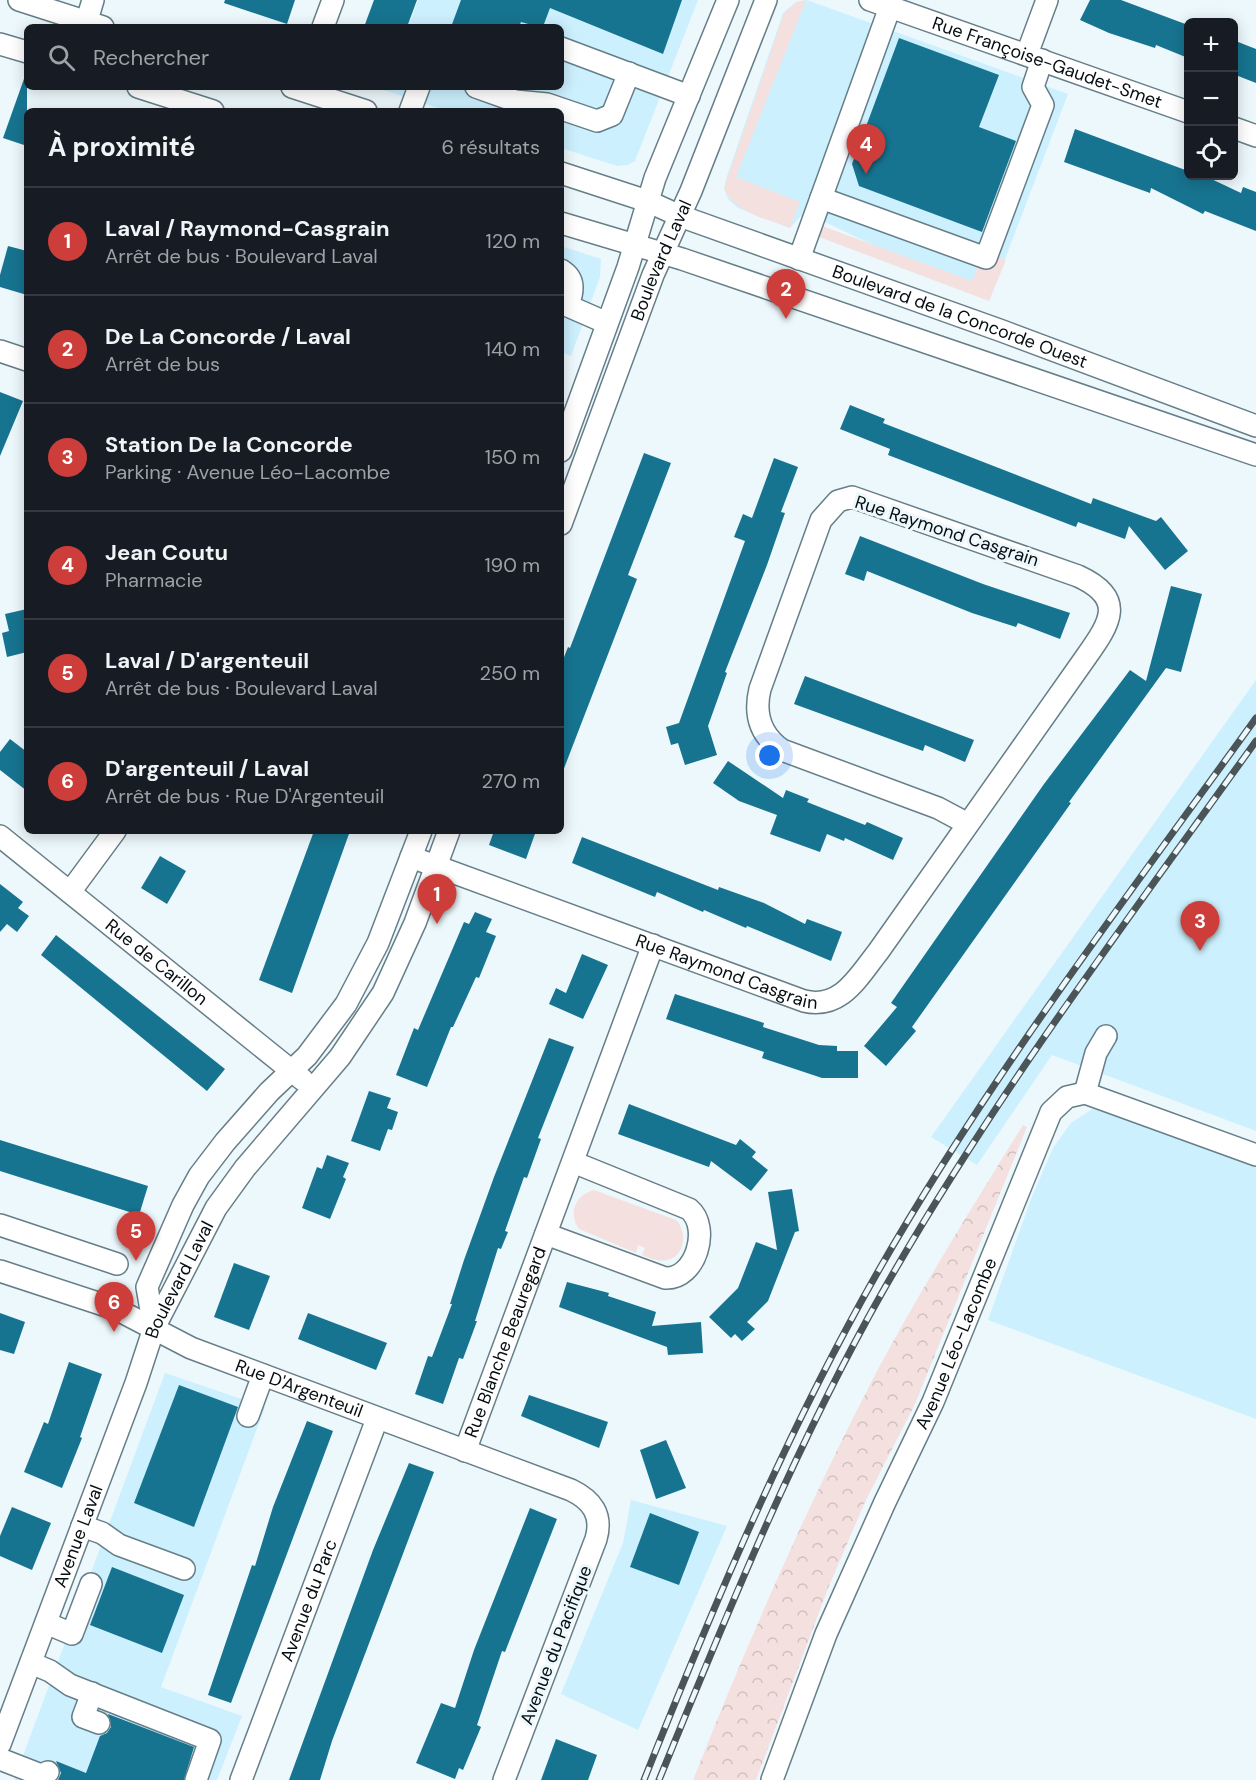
<!DOCTYPE html>
<html lang="fr">
<head>
<meta charset="utf-8">
<style>
  body { margin:0; font-family:"DM Sans",sans-serif; background:#242831; color:#f1f3f6 }
  .controls { position:absolute; right:18px; top:18px; display:grid; overflow:hidden; border-radius:9px; box-shadow:0 3px 15px #0003 }
  .controls button { width:54px; height:54px; display:grid; place-items:center; padding:0; border:0; border-bottom:2px solid #363941; background:#171b24; color:#f1f3f6; font:30px sans-serif }
  .you { position:absolute; left:770px; top:756px; width:21px; height:21px; margin:-15px; border:4px solid #fff; border-radius:50%; background:#1a73e8; box-shadow:0 0 0 9px #1a73e833 }
  .badge { display:grid; place-items:center; width:39px; height:39px; border-radius:50%; background:#cd3e3b; color:#fff; font-size:20px; font-weight:700 }
  .pin { position:absolute; translate:-50% -50px; filter:drop-shadow(0 2px 3px #0008) }
  .pin::after { content:''; position:absolute; top:32px; width:21px; height:18px; background:inherit; clip-path:polygon(0 0,100% 0,50% 100%) }
  .list { margin:0; padding:0; list-style:none }
  h2 { display:flex; justify-content:space-between; align-items:center; height:78px; margin:0; padding:0 24px; font-size:26px }
  h2 small { font-size:20px; font-weight:400; color:#9ea1a6 }
  .list li { display:grid; grid-template-columns:39px 1fr auto; gap:18px; align-items:center; box-sizing:border-box; height:108px; padding:0 24px; border-top:2px solid #363941 }
  .list b { display:block; font-size:22px; white-space:nowrap }
  .list p { margin:0; font-size:20px; white-space:nowrap; color:#9ea1a6 }
  .list em { font-size:20px; font-style:normal; color:#9ea1a6 }
  .icon { flex:none; width:33px; height:33px; fill:none; stroke:currentColor; stroke-width:2; stroke-linecap:round; stroke-linejoin:round }
  .map { position:relative; flex:none; width:1256px; height:1780px; overflow:hidden }
  .search { position:absolute; background:#171b24; box-shadow:0 3px 15px #0003; left:24px; top:24px; width:540px; height:66px; display:flex; align-items:center; gap:15px; box-sizing:border-box; padding:0 21px; border-radius:9px; color:#9ea1a6; font-size:22px }
  .panel { position:absolute; background:#171b24; box-shadow:0 3px 15px #0003; left:24px; top:108px; width:540px; height:726px; border-radius:9px }
  .map>svg:first-child { display:block }
  .built { fill:#ccf0fe }
  .grass { fill:#f4e1df }
  .park { fill:url(#park-crowns) }
  .building { fill:#177490 }
  .lines { fill:none; stroke-linecap:round; stroke-linejoin:round }
  .minor-casing { stroke:#667e88; stroke-width:24 }
  .minor { stroke:#fff; stroke-width:21 }
  .rail-casing { stroke:#4b5457; stroke-width:7 }
  .rail { stroke:#edf8fc; stroke-width:4.5; stroke-dasharray:14; stroke-linecap:butt }
  .labels { text-anchor:middle; stroke-width:6; stroke-linejoin:round; paint-order:stroke }
  .street-label { font-size:18px; fill:#050d10; stroke:#edf8fc }
</style>
</head>
<body>
<div class="map">
<svg width="1256" height="1780" viewBox="0 0 1256 1780">
  <defs>
    <pattern id="park-crowns" width="20" height="18" patternUnits="userSpaceOnUse" patternTransform="scale(1.5)"><rect width="20" height="18" fill="#f4e1df"/><path d="M2 6a3 3 0 1 1 6 0M12 15a3 3 0 1 1 6 0" fill="none" stroke="#d0c0be"/></pattern>
  </defs>
  <rect width="100%" height="100%" fill="#edf8fc"/>
  <g class="built">
    <path d="M418,0H698L635,161L628,165L617,166L561,148V111H447L383,90L384,87H561V27H408Z"/>
    <path d="M807,0L1068,94L989,301L827,223L801,216L790,228L738,208L728,199L724,188L727,176L783,13L796,2Z"/>
    <path d="M561,246L601,259L600,277L571,356L561,352Z"/>
    <path d="M1256,680V1131L1052,1055L977,1165L931,1137Z"/>
    <path d="M1094,1108L1256,1167V1419L988,1320L1031,1199L1053,1148L1071,1123Z"/>
    <path d="M165,1373L265,1407L161,1687L242,1716L217,1780H14Z"/>
    <path d="M631,1500L727,1526L638,1730L561,1694L623,1543Z"/>
  </g>
  <g class="grass">
    <path d="M806,0L736,177L800,202L790,228C767,219 734,213 724,188L784,13L796,2Z"/>
    <path d="M822,226L972,281L981,259L987,253L1006,260L989,301L819,237Z"/>
    <path d="M594,1190L676,1220C688,1231 685,1257 667,1260C658,1262 650,1258 642,1255L645,1248L638,1245L636,1253L579,1229C568,1213 575,1195 594,1190Z"/>
  </g>
  <path class="park" d="M1023,1125L1027,1127L915,1404L865,1502L829,1586L756,1780H693C748,1641 808,1504 877,1371C922,1287 973,1206 1023,1125Z"/>
  <g class="building">
    <path d="M225,0H295L287,24L224,3Z"/>
    <path d="M374,0H417L407,27H364Z"/>
    <path d="M461,0H682L663,54L550,8L544,24L539,27L521,22L519,27H451Z"/>
    <path d="M1090,0H1121L1188,25V58L1156,45L1155,48L1109,33L1080,20Z"/>
    <path d="M899,38L999,75L979,127L1016,141L982,232L859,186L852,164Z"/>
    <path d="M1233,40L1256,49V83L1233,74Z"/>
    <path d="M25,76L27,77V146L3,138Z"/>
    <path d="M1075,129L1188,171V176H1205L1241,193L1243,187L1256,192V231L1205,211L1203,214L1151,188L1150,193L1064,162Z"/>
    <path d="M8,246L27,251V295L0,287V275Z"/>
    <path d="M0,392L23,401L0,456Z"/>
    <path d="M850,405L885,419L883,423L1091,504L1093,498L1156,521L1161,517L1188,551L1165,570L1129,526L1125,539L1078,522L1076,527L888,455L890,449L840,429Z"/>
    <path d="M644,453L671,463L628,575L637,579L563,771H561V665L568,647L570,648Z"/>
    <path d="M774,458L798,467L781,512L785,513L767,565L725,672L727,673L708,726L717,755L685,765L678,743L671,745L666,727L679,723L745,541L734,537L743,514L752,518Z"/>
    <path d="M860,536L983,584L1070,613L1060,639L1018,623L1016,627L972,613L867,571L864,581L845,574Z"/>
    <path d="M1171,586L1202,594L1181,672L1166,668L1069,802L1071,803L912,1027L916,1031L886,1066L864,1046L897,1007L891,1003L1044,784L1130,670L1146,681Z"/>
    <path d="M27,609V652L7,657L2,633L9,631L5,614Z"/>
    <path d="M805,676L974,740L965,762L925,745L923,751L794,704Z"/>
    <path d="M10,739L27,752V791L0,770V752Z"/>
    <path d="M728,761L783,798L786,790L809,799L807,802L865,825L867,822L903,838L893,860L845,838L844,841L827,834L820,852L770,834L777,815L739,801L713,783Z"/>
    <path d="M314,831H350L292,993L259,980Z"/>
    <path d="M494,831H536L526,859L489,845Z"/>
    <path d="M582,837L718,890L719,887L764,903L805,924L807,919L842,932L831,961L747,926L746,928L704,910L703,912L657,892L655,897L572,863Z"/>
    <path d="M160,856L186,871L167,904L141,888Z"/>
    <path d="M0,884L23,902L18,908L29,916L17,932L7,924L0,932Z"/>
    <path d="M475,912L492,919L486,932L496,936L479,978L476,977L453,1027H451L427,1087L396,1075L414,1028L418,1030L464,922L469,924Z"/>
    <path d="M56,935L225,1069L207,1091L41,955Z"/>
    <path d="M582,954L608,965L583,1019L549,1004L556,988L566,993Z"/>
    <path d="M675,994L764,1023L763,1027L819,1045L837,1046V1051H858V1078H822L762,1058L764,1052L666,1019Z"/>
    <path d="M549,1038L574,1047L538,1138L541,1139L527,1178L524,1177L505,1231L508,1232L501,1249L498,1248L475,1321H477L463,1359L459,1358L443,1404L415,1394L428,1356L432,1357L452,1304H450L464,1260L494,1177Z"/>
    <path d="M369,1091L391,1098L387,1108L398,1112L392,1130L388,1129L380,1151L351,1141Z"/>
    <path d="M629,1104L736,1145L740,1139L756,1152L752,1157L768,1170L751,1191L711,1161L709,1167L618,1134Z"/>
    <path d="M0,1140L148,1186L139,1215L0,1171Z"/>
    <path d="M327,1155L349,1163L343,1177L346,1179L330,1219L302,1208L317,1167L322,1169Z"/>
    <path d="M792,1189L799,1231L795,1232L768,1301L747,1322L755,1329L742,1341L735,1334L731,1338L709,1317L738,1288L756,1242L777,1250L768,1192Z"/>
    <path d="M234,1263L270,1276L249,1330L214,1317Z"/>
    <path d="M567,1282L609,1293L608,1296L656,1312L652,1326L701,1322L703,1353L668,1355L667,1347L559,1307Z"/>
    <path d="M0,1313L25,1322L14,1354L0,1350Z"/>
    <path d="M308,1313L387,1343L376,1370L298,1339Z"/>
    <path d="M69,1362L102,1374L80,1437L82,1438L62,1488L24,1472L44,1422L48,1424Z"/>
    <path d="M179,1385L238,1407L194,1527L134,1503Z"/>
    <path d="M529,1395L608,1422L599,1448L521,1416Z"/>
    <path d="M307,1421L333,1431L231,1703L208,1695L252,1565L255,1566L273,1507Z"/>
    <path d="M666,1440L686,1488L656,1499L640,1450Z"/>
    <path d="M409,1463L434,1472L332,1741L320,1780H289L373,1550Z"/>
    <path d="M12,1507L51,1523L32,1570L0,1556V1536Z"/>
    <path d="M530,1508L557,1519L505,1652L502,1651L477,1725L481,1727L463,1770L459,1768L455,1779L416,1763L441,1703L455,1708L474,1650Z"/>
    <path d="M650,1513L699,1532L679,1585L630,1567Z"/>
    <path d="M112,1567L184,1595L162,1653L90,1625Z"/>
    <path d="M108,1714L194,1747L184,1780H58L61,1773L56,1761L86,1773L100,1736L107,1733L111,1727Z"/>
    <path d="M556,1739L597,1755L588,1780H541Z"/>
  </g>
  <g class="lines">
    <g class="minor-casing">
      <g id="minor">
        <path d="M19,0L103,27"/>
        <path id="s1" d="M870,0L1188,112"/>
        <path d="M85,27L93,0"/>
        <path d="M323,27L333,0"/>
        <path d="M0,44L27,52"/>
        <path d="M561,48L689,96"/>
        <path d="M1027,54L1047,0"/>
        <path d="M138,87L213,111"/>
        <path d="M292,87L366,111"/>
        <path d="M476,87L515,101L547,104L597,121L612,115L629,73"/>
        <path d="M410,111L419,87"/>
        <path d="M1234,128L1256,136"/>
        <path id="s2" d="M561,173L647,201L680,216L1002,331L1256,426"/>
        <path d="M821,198L986,258L1043,105L1033,87L1042,60"/>
        <path d="M561,223L682,259L1256,455"/>
        <path d="M799,259L890,7"/>
        <path d="M561,270C576,279 573,292 568,306L607,323"/>
        <path d="M0,351L27,360"/>
        <path d="M561,451L628,267L655,178L728,0"/>
        <path id="s3" d="M561,524L653,275L691,191L766,0"/>
        <path id="s4" d="M0,836L303,1080"/>
        <path id="s5" d="M411,857L804,1001C841,1010 858,977 878,952L1086,657C1111,622 1126,598 1078,576L852,497L838,501L821,520L760,689C754,714 760,735 782,750L938,808L968,824"/>
        <path d="M70,892L115,831"/>
        <path d="M1085,1093L1096,1053L1106,1036"/>
        <path d="M0,1225L117,1264"/>
        <path d="M546,1234L665,1278C696,1280 711,1227 689,1209L573,1162"/>
        <path id="s6" d="M0,1271L116,1309L191,1348L571,1490C592,1500 603,1515 596,1539L504,1780"/>
        <path d="M154,1328L147,1287L183,1205L199,1176L225,1142L269,1092L307,1056L346,1004L378,943L421,831"/>
        <path d="M248,1416L263,1375"/>
        <path id="s7" d="M465,1451L653,945"/>
        <path d="M82,1526L102,1533L119,1545L184,1569"/>
        <path d="M46,1623L72,1634L91,1584"/>
        <path d="M31,1663L50,1671L70,1685L210,1740L196,1780"/>
        <path d="M92,1693L83,1717L99,1723"/>
        <path id="s8" d="M0,1744L136,1383L154,1328L216,1208L245,1168L340,1057L383,993L415,923L449,831"/>
        <path d="M0,1759L41,1775L48,1772"/>
        <path id="s9" d="M241,1780L377,1419"/>
        <path id="s10" d="M772,1780L826,1634L885,1502L933,1402L1051,1112L1067,1097L1085,1093L1256,1155"/>
      </g>
    </g>
    <use href="#minor" class="minor"/>
    <g class="rail-casing">
      <g id="rail">
        <path d="M644,1780C713,1607 784,1437 876,1275C987,1080 1125,900 1256,718"/>
        <path d="M659,1780C727,1614 794,1448 883,1291C992,1099 1127,921 1256,741"/>
      </g>
    </g>
    <use href="#rail" class="rail"/>
  </g>
  <g class="labels">
    <g class="street-label">
      <text dy="6" stroke="none"><textPath href="#s1" startOffset="188">Rue Françoise-Gaudet-Smet</textPath></text>
      <text dy="6" stroke="none"><textPath href="#s3" startOffset="282">Boulevard Laval</textPath></text>
      <text dy="6" stroke="none"><textPath href="#s2" startOffset="424">Boulevard de la Concorde Ouest</textPath></text>
      <text transform="translate(947 531) rotate(18)" y="6">Rue Raymond Casgrain</text>
      <text dy="6" stroke="none"><textPath href="#s4" startOffset="201">Rue de Carillon</textPath></text>
      <text dy="6" stroke="none"><textPath href="#s5" startOffset="336">Rue Raymond Casgrain</textPath></text>
      <text dy="6" stroke="none"><textPath href="#s8" startOffset="498">Boulevard Laval</textPath></text>
      <text dy="6" stroke="none"><textPath href="#s7" startOffset="116">Rue Blanche Beauregard</textPath></text>
      <text dy="6" stroke="none"><textPath href="#s10" startOffset="474">Avenue Léo-Lacombe</textPath></text>
      <text dy="6" stroke="none"><textPath href="#s6" startOffset="322">Rue D'Argenteuil</textPath></text>
      <text dy="6" stroke="none"><textPath href="#s8" startOffset="222">Avenue Laval</textPath></text>
      <text dy="6" stroke="none"><textPath href="#s9" startOffset="192">Avenue du Parc</textPath></text>
      <text transform="translate(556 1645) rotate(-69)" y="6">Avenue du Pacifique</text>
    </g>
  </g>
</svg>
<div class="controls">
<button>+</button>
<button>−</button>
<button><svg class="icon" aria-label="locate" viewBox="0 0 24 24"><circle cx="12" cy="12" r="6"/><path d="M12 2v4M12 18v4M2 12h4M18 12h4"/></svg></button>
</div>
<div class="you"></div>
<div class="pin badge" style="left:437px;top:924px">1</div>
<div class="pin badge" style="left:786px;top:319px">2</div>
<div class="pin badge" style="left:1200px;top:951px">3</div>
<div class="pin badge" style="left:866px;top:174px">4</div>
<div class="pin badge" style="left:136px;top:1261px">5</div>
<div class="pin badge" style="left:114px;top:1332px">6</div>
<div class="search"><svg class="icon" aria-label="search" viewBox="0 0 24 24"><circle cx="10" cy="10" r="6"/><path d="M15 15l6 6"/></svg>Rechercher</div>
<section class="panel">
<h2>À proximité<small>6 résultats</small></h2>
<ul class="list">
<li><span class="badge">1</span><div><b>Laval / Raymond-Casgrain</b><p>Arrêt de bus · Boulevard Laval</p></div><em>120 m</em></li>
<li><span class="badge">2</span><div><b>De La Concorde / Laval</b><p>Arrêt de bus</p></div><em>140 m</em></li>
<li><span class="badge">3</span><div><b>Station De la Concorde</b><p>Parking · Avenue Léo-Lacombe</p></div><em>150 m</em></li>
<li><span class="badge">4</span><div><b>Jean Coutu</b><p>Pharmacie</p></div><em>190 m</em></li>
<li><span class="badge">5</span><div><b>Laval / D'argenteuil</b><p>Arrêt de bus · Boulevard Laval</p></div><em>250 m</em></li>
<li><span class="badge">6</span><div><b>D'argenteuil / Laval</b><p>Arrêt de bus · Rue D'Argenteuil</p></div><em>270 m</em></li>
</ul>
</section>
</div>
</body>
</html>
